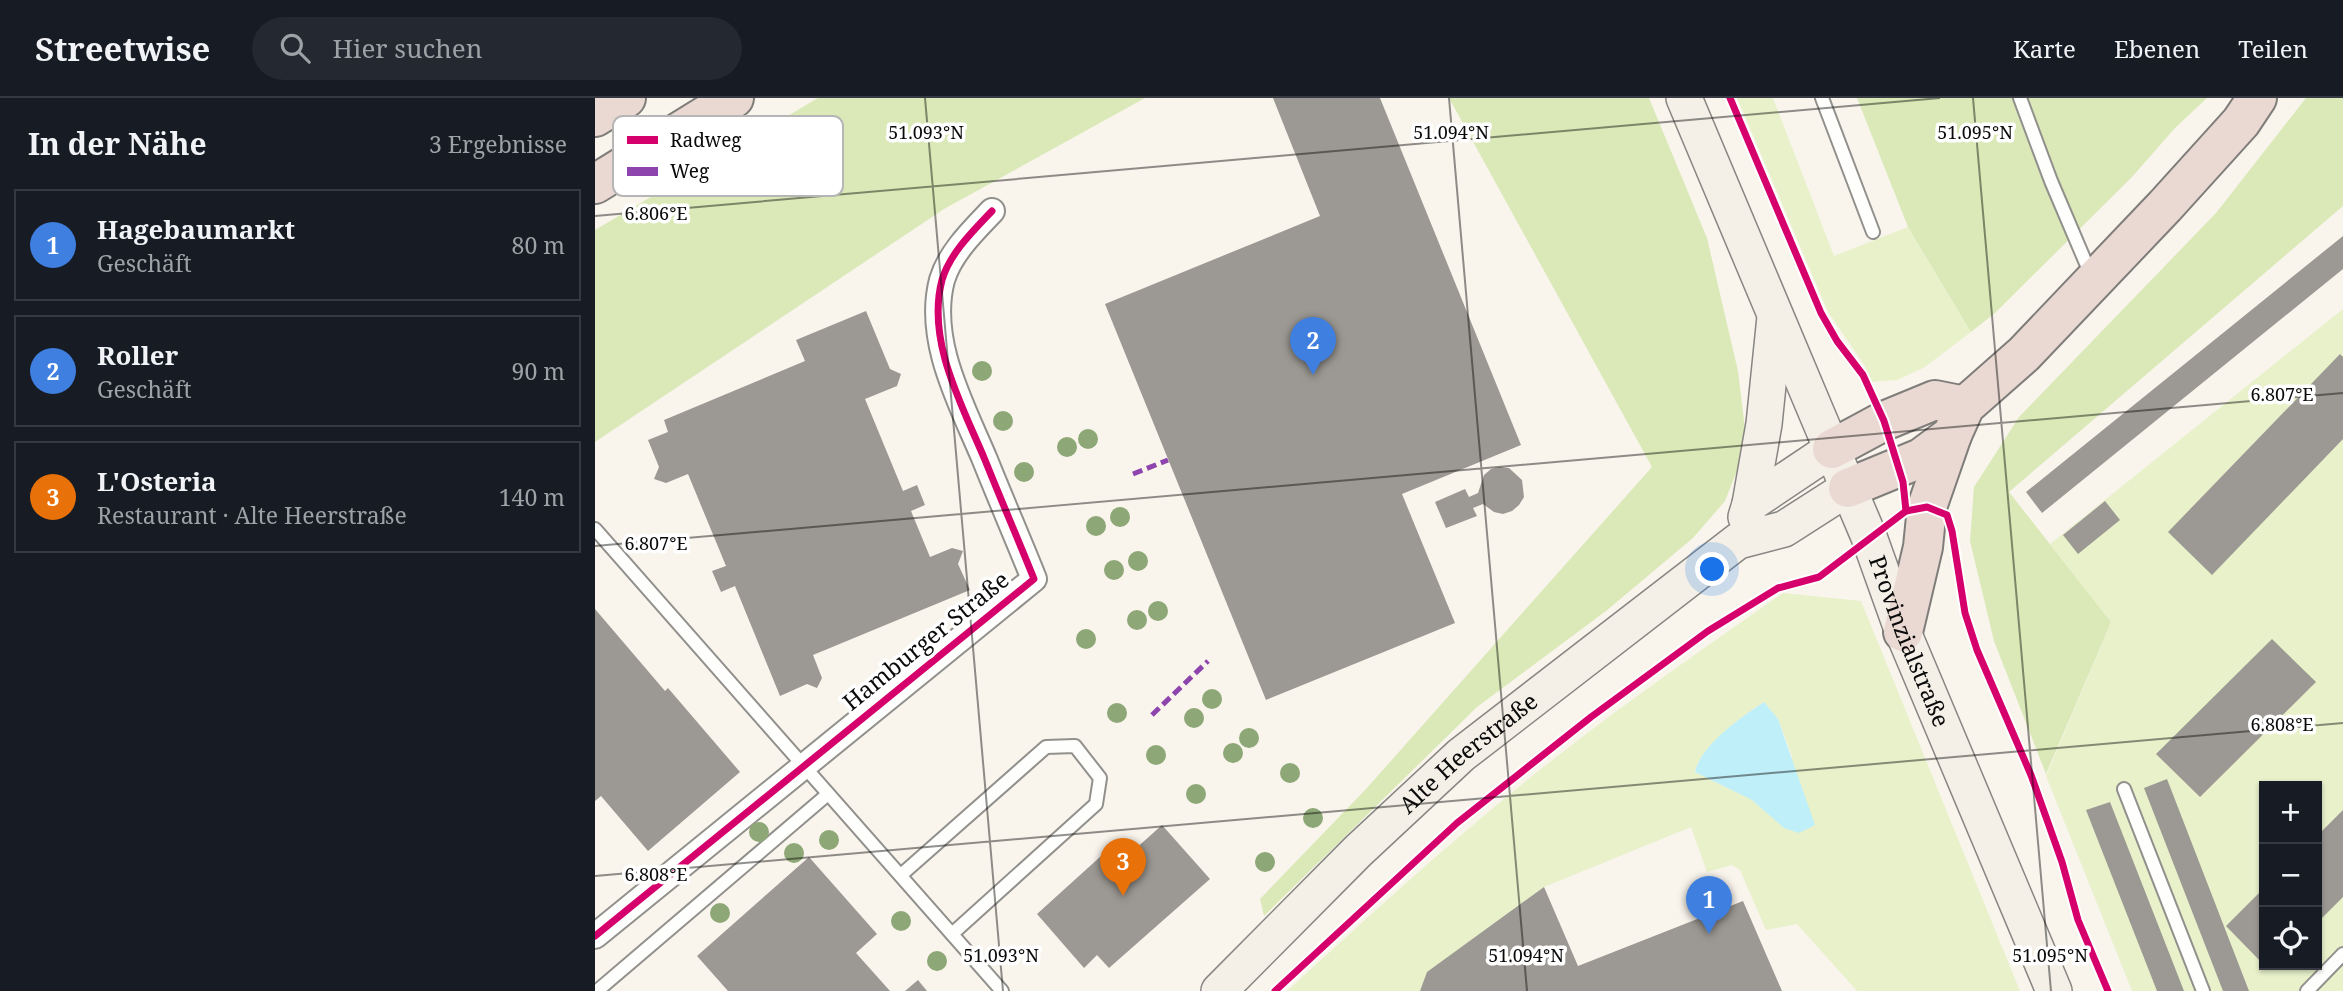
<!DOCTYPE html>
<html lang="de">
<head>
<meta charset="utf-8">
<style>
  body { margin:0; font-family:"Noto Serif",serif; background:#242831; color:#f1f3f6 }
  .controls { position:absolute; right:21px; bottom:21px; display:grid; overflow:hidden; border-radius:0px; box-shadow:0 2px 5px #0004 }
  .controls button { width:63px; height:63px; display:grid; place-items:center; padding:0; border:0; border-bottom:2px solid #363941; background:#171b24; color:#f1f3f6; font:35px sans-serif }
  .you { position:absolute; left:1118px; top:472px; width:24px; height:24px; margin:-18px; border:5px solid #fff; border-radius:50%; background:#1a73e8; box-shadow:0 0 0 10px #1a73e833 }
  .badge { display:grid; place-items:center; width:46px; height:46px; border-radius:50%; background:#0f766e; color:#fff; font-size:23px; font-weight:700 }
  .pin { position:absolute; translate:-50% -58px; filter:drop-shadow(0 2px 4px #0008) }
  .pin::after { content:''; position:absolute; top:37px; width:24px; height:21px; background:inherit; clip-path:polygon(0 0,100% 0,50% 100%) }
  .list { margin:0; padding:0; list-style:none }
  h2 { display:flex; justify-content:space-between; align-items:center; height:91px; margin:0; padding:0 28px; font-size:30px }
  h2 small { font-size:23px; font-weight:400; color:#9ea1a6 }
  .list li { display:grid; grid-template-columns:46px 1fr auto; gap:21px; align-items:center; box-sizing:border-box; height:112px; margin:0 14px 14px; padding:0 14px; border:2px solid #363941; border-radius:0px }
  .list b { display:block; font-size:26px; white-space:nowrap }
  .list p { margin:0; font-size:23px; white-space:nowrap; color:#9ea1a6 }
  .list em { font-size:23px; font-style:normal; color:#9ea1a6 }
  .icon { flex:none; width:38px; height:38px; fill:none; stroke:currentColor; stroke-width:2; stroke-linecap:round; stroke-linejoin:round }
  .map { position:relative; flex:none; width:1748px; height:893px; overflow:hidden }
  header { display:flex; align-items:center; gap:42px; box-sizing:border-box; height:98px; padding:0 35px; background:#171b24; border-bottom:2px solid #363941 }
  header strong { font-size:33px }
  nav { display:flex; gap:38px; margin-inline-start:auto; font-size:24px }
  .search { width:490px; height:63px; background:#242831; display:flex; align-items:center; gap:18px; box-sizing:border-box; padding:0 24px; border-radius:38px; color:#9ea1a6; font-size:26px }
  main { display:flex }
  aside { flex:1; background:#171b24 }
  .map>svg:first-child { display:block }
  .green { fill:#e8f1ca; fill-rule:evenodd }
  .forest { fill:#dae9b7 }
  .water { fill:#bfeff8 }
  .building { fill:#9c9893 }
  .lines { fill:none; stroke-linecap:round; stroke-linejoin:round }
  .lane-casing { stroke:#92908c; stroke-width:16 }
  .street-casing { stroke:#92908c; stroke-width:28 }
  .secondary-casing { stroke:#888683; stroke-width:38 }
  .highway-casing { stroke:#7f7d7a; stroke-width:42 }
  .lane { stroke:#fefefc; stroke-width:12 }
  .street { stroke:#fefefc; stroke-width:24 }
  .secondary { stroke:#f4f0e7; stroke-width:35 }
  .highway { stroke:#ead9d2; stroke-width:38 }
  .quiet { stroke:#8e44ad; stroke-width:5; stroke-dasharray:10 5; stroke-linecap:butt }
  .cycleway-casing { stroke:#fff; stroke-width:11 }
  .cycleway { stroke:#d6006c; stroke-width:7 }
  .tree { fill:#8da776 }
  .ticks { fill:none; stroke:#0a0a0a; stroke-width:2; stroke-opacity:0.45 }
  .labels { text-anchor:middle; stroke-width:7; stroke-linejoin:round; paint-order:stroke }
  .street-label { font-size:23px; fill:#0a0a0a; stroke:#fff }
  .key { fill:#fff; stroke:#b6b6b6; stroke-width:2 }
  .key-label { font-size:19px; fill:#0a0a0a }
  .ticks-label { font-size:18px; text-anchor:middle; fill:#0a0a0a; stroke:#fff; stroke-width:7; stroke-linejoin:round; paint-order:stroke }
</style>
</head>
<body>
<header>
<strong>Streetwise</strong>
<div class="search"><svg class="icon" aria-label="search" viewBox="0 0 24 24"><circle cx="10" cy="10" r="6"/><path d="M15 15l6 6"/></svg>Hier suchen</div>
<nav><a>Karte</a><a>Ebenen</a><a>Teilen</a></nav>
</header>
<main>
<aside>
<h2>In der Nähe<small>3 Ergebnisse</small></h2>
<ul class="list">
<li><span class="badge" style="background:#3f7fe0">1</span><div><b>Hagebaumarkt</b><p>Geschäft</p></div><em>80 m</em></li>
<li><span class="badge" style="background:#3f7fe0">2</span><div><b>Roller</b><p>Geschäft</p></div><em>90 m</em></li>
<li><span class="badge" style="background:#e8710a">3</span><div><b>L'Osteria</b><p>Restaurant · Alte Heerstraße</p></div><em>140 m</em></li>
</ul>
</aside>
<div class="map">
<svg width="1748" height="893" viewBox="0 0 1748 893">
  <rect width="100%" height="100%" fill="#f9f5ed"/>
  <g class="green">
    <path d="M1142,0H1178L1239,158L1313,129L1376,234L1330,269L1302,282L1274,284L1270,268L1233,214Z"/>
    <path d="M1748,211V893H1537L1451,678L1516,524L1455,446ZM1669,688H1722V867H1669Z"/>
    <path d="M1188,495L1266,503L1425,893H1262L1202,826L1171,832L1145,772L1137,767L1112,774L1096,729L949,789L833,874L825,893H692C782,811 872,728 969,653C1040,598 1114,547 1188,495ZM1169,604L1183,621L1197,658L1190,730L1157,702L1100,674C1106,648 1146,619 1169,604Z"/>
  </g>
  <g class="forest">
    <path d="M223,0H550L349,111L0,344V132Z"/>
    <path d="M854,0H1054L1112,140L1143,273L1152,347L1130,403L1098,440L1011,513L882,609L669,818L665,801L771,691L1057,369Z"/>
    <path d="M1262,0H1612L1580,30L1537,79L1400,215L1376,234L1313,129Z"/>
    <path d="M1711,0H1748V108L1414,394L1516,524L1451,676L1399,543L1375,443L1379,389L1424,319L1621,115Z"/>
  </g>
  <path class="water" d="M1169,604L1183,621L1220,727L1204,735L1189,730L1157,702L1100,674C1106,647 1146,619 1169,604Z"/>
  <g class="building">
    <path d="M678,0H785L926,347L807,396L860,525L671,602L510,206L725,118Z"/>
    <path d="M1748,138V171L1447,415L1431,394Z"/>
    <path d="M271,213L295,271L306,276L302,288L270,301L308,393L322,387L330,407L316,413L335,459L357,450L368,453L363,466L375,492L218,557L227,580L222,590L212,586L185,598L140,488L126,494L117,473L131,468L93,376L71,385L59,381L64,369L53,342L73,334L69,322L210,263L201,242Z"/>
    <path d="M1745,256L1748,259V341L1617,477L1573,434Z"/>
    <path d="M905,369L914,370L927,382L929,399L924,407L917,413L908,416L899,414L888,406L878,410L882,418L851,430L840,404L870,391L874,399L883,395L889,377L896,371Z"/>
    <path d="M1510,403L1525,422L1483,456L1468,437Z"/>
    <path d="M0,511L70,593L73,590L145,674L53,753L6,698L0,703Z"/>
    <path d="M1677,541L1721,584L1605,699L1561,656Z"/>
    <path d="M1572,681L1654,893H1628L1549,690Z"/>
    <path d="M1515,704L1589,893H1562L1491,712Z"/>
    <path d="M1748,712V799L1722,825V738Z"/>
    <path d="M567,727L615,781L514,870L502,857L489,870L442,816L516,749L528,762Z"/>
    <path d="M214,759L282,836L261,855L295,893H133L102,858Z"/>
    <path d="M949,789L983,868L1148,803L1187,893H825L832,874Z"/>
    <path d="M1669,790V867L1631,828Z"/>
    <path d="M323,882L332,893H310Z"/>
  </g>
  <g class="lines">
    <g class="lane-casing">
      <g id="lane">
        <path d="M1227,0L1278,134"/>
        <path d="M1425,0L1456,83L1496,177"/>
        <path d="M0,431L407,893"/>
        <path d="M1529,691L1608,893"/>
        <path d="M306,777L451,649L480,648L505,680L501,706L357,836"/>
        <path d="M2,893L233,696"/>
        <path d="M1712,893L1748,856"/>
      </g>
    </g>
    <g class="street-casing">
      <path id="street" d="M0,838L439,481C423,441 406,402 390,362C367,307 331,243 347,182C355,155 378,133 397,113"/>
    </g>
    <g class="secondary-casing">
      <g id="secondary">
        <path id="s1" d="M1089,0L1222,316L1274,439L1308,534L1459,893"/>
        <path d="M1155,406L1169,326L1180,219"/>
        <path d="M1151,419L1155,406L1237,351"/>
        <path id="s2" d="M624,893L763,753L866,657L1143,443L1189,431L1253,390"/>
      </g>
    </g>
    <g class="highway-casing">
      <g id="highway">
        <path d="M0,19L31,0"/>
        <path d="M0,86L139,0"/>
        <path d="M1237,351L1289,323L1340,302L1370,308"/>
        <path d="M1253,390L1326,360L1357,337L1370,308L1429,256L1570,108L1646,24L1662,0"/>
        <path d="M1308,534L1328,449L1332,409L1357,337"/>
      </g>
    </g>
    <use href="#lane" class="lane"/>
    <use href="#street" class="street"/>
    <use href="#secondary" class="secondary"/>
    <use href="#highway" class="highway"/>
    <g class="quiet">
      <path d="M538,376L573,362"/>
      <path d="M557,617L613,563"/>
    </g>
    <g class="cycleway-casing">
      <g id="cycleway">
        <path d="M1135,0L1226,215L1242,243L1268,277L1289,323L1308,384L1311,413"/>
        <path d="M0,838L439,481C423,441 406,402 390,362C367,307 331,243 347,182C355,155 378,133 397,113"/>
        <path d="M680,893L862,725L996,619L1113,533L1183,490L1224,479L1311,413L1332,409L1352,417L1357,433L1370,515L1382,552L1436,677L1467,764L1483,822L1513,893"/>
      </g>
    </g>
    <use href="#cycleway" class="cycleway"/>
  </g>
  <g class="tree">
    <circle cx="387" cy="273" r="10"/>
    <circle cx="408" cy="323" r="10"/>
    <circle cx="493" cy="341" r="10"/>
    <circle cx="472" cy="349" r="10"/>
    <circle cx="429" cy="374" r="10"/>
    <circle cx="525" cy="419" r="10"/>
    <circle cx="501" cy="428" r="10"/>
    <circle cx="543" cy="463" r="10"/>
    <circle cx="519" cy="472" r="10"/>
    <circle cx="563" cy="513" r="10"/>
    <circle cx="542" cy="522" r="10"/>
    <circle cx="491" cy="541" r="10"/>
    <circle cx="617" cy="601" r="10"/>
    <circle cx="522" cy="615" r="10"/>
    <circle cx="599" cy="620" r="10"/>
    <circle cx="654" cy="640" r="10"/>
    <circle cx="638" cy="655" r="10"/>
    <circle cx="561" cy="657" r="10"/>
    <circle cx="695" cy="675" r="10"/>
    <circle cx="601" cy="696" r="10"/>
    <circle cx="718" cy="720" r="10"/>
    <circle cx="164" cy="734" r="10"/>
    <circle cx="234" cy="742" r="10"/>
    <circle cx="199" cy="755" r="10"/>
    <circle cx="670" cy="764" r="10"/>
    <circle cx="125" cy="815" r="10"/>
    <circle cx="306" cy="823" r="10"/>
    <circle cx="342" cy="863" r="10"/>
  </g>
  <path class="ticks" d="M330,0L408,893M854,0L932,893M1378,0L1456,893M0,118L1345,0M0,448L1748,295M0,778L1748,625"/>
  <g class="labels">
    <g class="street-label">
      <text transform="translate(331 543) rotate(-39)" y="8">Hamburger Straße</text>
      <text dy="8" stroke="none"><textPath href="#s1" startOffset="588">Provinzialstraße</textPath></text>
      <text dy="8" stroke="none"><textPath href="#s2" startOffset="345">Alte Heerstraße</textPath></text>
    </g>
  </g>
  <rect x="18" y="18" width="230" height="80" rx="10" class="key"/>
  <rect x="32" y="38" width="31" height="8" fill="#d6006c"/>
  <rect x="32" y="69" width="31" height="9" fill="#8e44ad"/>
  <g class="key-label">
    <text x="75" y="49">Radweg</text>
    <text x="75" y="80">Weg</text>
  </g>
  <g class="ticks-label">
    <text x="856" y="41">51.094°N</text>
    <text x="331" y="41">51.093°N</text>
    <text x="1380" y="41">51.095°N</text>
    <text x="61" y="122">6.806°E</text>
    <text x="1687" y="303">6.807°E</text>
    <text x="61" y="452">6.807°E</text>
    <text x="1687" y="633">6.808°E</text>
    <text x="61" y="783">6.808°E</text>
    <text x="406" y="864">51.093°N</text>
    <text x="931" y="864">51.094°N</text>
    <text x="1455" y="864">51.095°N</text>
  </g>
</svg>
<div class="controls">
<button>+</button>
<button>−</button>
<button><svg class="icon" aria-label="locate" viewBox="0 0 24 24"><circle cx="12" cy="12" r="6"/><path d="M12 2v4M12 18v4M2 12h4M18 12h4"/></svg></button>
</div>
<div class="you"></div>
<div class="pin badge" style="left:1114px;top:836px;background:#3f7fe0">1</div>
<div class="pin badge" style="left:718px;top:277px;background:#3f7fe0">2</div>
<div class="pin badge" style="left:528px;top:798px;background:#e8710a">3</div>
</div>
</main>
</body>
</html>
